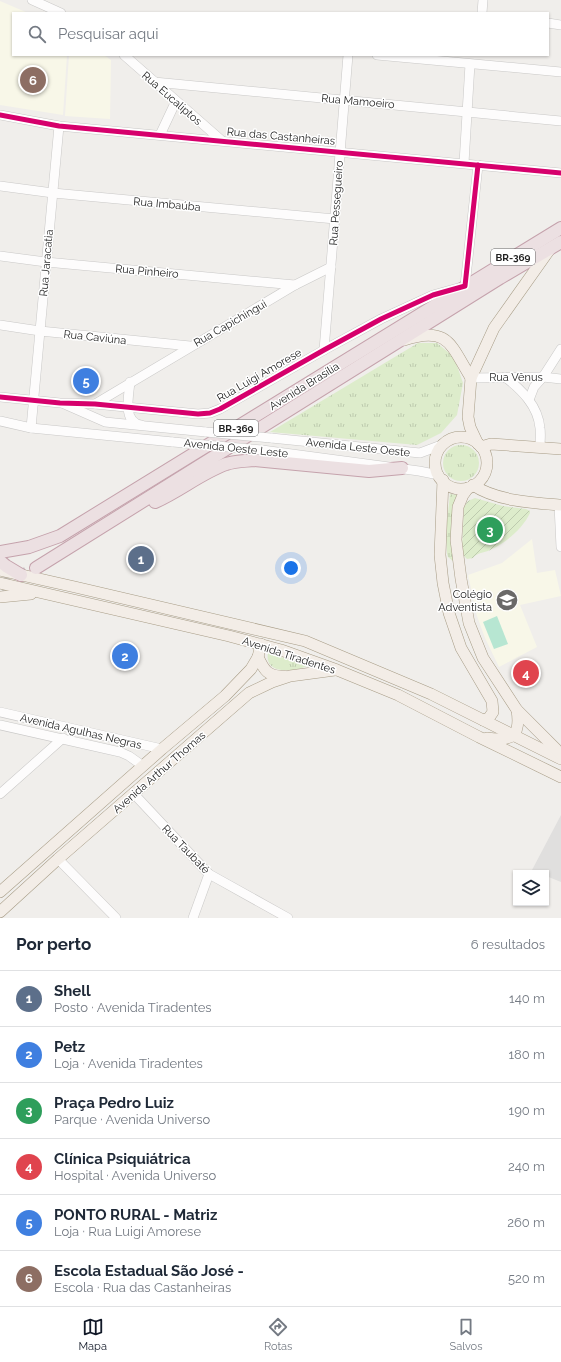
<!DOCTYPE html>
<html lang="pt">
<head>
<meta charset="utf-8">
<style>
  body { margin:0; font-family:Raleway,sans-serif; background:#f6f6f7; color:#1f2937 }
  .controls { position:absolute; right:12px; bottom:12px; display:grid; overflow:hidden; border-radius:0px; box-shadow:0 1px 3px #0004 }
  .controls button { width:36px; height:36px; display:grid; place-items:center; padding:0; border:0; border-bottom:1px solid #e0e1e3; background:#fff; color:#1f2937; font:20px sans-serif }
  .you { position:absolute; left:291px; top:568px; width:14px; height:14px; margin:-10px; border:3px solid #fff; border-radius:50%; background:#1a73e8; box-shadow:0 0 0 6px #1a73e833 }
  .badge { display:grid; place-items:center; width:26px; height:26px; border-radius:50%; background:#111827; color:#fff; font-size:13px; font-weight:700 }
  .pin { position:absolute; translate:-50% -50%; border:2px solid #fff; box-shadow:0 1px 4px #0006 }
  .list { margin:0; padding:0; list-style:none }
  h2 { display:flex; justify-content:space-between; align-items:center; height:52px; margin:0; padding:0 16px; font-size:17px }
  h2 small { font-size:13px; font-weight:400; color:#747a83 }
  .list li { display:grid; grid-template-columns:26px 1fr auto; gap:12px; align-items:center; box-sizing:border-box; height:56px; padding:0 16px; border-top:1px solid #e0e1e3 }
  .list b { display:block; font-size:15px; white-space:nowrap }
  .list p { margin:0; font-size:13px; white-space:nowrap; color:#747a83 }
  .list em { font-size:13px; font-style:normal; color:#747a83 }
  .icon { flex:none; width:22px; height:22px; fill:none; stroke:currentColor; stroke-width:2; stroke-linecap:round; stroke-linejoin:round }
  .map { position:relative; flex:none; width:561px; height:918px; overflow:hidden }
  .search { position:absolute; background:#fff; box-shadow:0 1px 3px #0004; left:12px; right:12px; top:12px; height:44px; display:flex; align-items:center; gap:10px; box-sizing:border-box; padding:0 14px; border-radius:0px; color:#747a83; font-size:15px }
  .sheet { height:388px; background:#fff }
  nav { display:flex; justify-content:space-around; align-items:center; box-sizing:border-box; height:56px; border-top:1px solid #e0e1e3; background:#fff; font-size:11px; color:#747a83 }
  nav a { display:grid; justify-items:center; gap:2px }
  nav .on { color:#111827 }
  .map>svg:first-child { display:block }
  .education { fill:#f8f7e8 }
  .grass { fill:url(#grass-tufts) }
  .garden { fill:url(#garden-furrows) }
  .pitch { fill:#b7e6d2 }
  .parking { fill:#e0dfde }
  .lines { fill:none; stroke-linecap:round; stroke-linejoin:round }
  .highway-tunnel { stroke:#c7c5c3; stroke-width:12; stroke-dasharray:12 6; stroke-linecap:butt }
  .minor-casing { stroke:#c9c8c7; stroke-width:10 }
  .major-casing { stroke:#a79c86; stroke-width:12 }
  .highway-casing { stroke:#c5a2ac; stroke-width:14 }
  .minor { stroke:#fdfcfc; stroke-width:9 }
  .major { stroke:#f3ede7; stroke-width:11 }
  .highway { stroke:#ece0e2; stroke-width:12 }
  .minor-bridge-casing { stroke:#c9c8c7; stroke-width:10; stroke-linecap:butt }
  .minor-bridge { stroke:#fdfcfc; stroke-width:9 }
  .cycleway-casing { stroke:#fff; stroke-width:8 }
  .cycleway { stroke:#d6006c; stroke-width:5 }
  .labels { text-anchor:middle; stroke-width:3; stroke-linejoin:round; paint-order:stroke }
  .shield { fill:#fff; stroke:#646464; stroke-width:1 }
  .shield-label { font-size:10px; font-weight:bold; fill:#222 }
  .street-label { font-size:11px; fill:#222; stroke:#fff }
  .poi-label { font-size:11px; fill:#222; stroke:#fff; text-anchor:end }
</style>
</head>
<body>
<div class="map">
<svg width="561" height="918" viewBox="0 0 561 918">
  <defs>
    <pattern id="grass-tufts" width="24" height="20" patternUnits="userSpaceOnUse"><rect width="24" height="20" fill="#ddeccb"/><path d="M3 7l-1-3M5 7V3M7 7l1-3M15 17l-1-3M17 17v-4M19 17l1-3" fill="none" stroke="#bdcaae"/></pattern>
    <pattern id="garden-furrows" width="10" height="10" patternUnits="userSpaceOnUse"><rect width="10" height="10" fill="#ddeccb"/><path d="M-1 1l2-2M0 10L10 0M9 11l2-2" fill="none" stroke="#bdcaae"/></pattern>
  </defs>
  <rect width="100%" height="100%" fill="#f0eeeb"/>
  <g class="education">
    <path d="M0,1L28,13H13V55H67L63,115L0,105Z"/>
    <path d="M69,55H104L111,60L110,119L65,116Z"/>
    <path d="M532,539L537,573L555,570L561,596L520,605L537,647L499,667L485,638L477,616L468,575L502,563Z"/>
  </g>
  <g class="grass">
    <path d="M418,343H437L454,357L463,383L457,415L441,433L417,445L270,432Z"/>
    <circle cx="461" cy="463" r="18"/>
    <path d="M450,494L457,495L454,504V562L448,557L447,554L446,531Z"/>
    <path d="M268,653L306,665L307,666C294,672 264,675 268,653Z"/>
  </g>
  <path class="garden" d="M475,498L503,506L526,509L530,511V513C523,528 507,542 492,549C486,553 477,552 473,558L467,559L463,555L462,548L464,507L468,501Z"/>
  <path class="pitch" d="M497,616L508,644L494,649L483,622Z"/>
  <path class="parking" d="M561,815V882L546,876V873H540L532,870Z"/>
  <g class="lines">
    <path class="highway-tunnel" d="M0,586L36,568"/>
    <g class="minor-casing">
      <g id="minor">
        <path d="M32,0L61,13"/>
        <path d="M482,13L483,0"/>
        <path d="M548,23L561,25"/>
        <path d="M124,55L221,140"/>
        <path d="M377,55L561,72"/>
        <path d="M154,82L561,121"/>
        <path d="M0,115L59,126L561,173"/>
        <path d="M160,135L176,101"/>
        <path d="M464,163L470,64"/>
        <path d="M0,186L53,193L335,219"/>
        <path d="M0,256L46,262L295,285"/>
        <path d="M0,325L40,331L190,346"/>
        <path d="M324,350L348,55"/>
        <path d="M505,377C522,390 538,406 540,428C541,434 540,441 540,447"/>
        <path d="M471,378L543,377L561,379"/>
        <path d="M130,382C129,395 122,422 141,425"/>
        <path d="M0,397L60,403L95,404L198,414L210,413L220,409L324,350L381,319L433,295L465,286L478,165"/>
        <path d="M529,400L534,387L543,377L561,349"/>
        <path d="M64,404L105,422L206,432"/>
        <path d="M95,404L295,285L331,267"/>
        <path d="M0,421L31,428L173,442"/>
        <path d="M31,428L59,126"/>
        <path d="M271,438L420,453L444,444"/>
        <path d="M262,450L419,471L439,475"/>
        <path d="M559,505L561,547"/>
        <path d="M0,712L162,749"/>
        <path d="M0,725L120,752L129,756L143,766"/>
        <path d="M0,794L63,738"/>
        <path d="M134,794L209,874L288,918"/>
        <path d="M58,859L116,918"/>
        <path d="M193,918L209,874"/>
      </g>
    </g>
    <g class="major-casing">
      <g id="major">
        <path d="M404,340C449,325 451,346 471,378"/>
        <circle cx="461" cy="463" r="26"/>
        <path d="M478,444L470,427L468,417L471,378L494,328L550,249"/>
        <path d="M481,447L491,444L561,449"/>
        <path d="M443,480L440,555L443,583L449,613L461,648L492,701L493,712L488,719L483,720"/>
        <path d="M473,485C496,501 534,503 561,505"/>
        <path d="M468,488L463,495L458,507L456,540L461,579L469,623L483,658L517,710C521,736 512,742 487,738"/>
        <path d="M0,570L75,587L305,641L431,694L561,759"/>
        <path d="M0,583L229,636L281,650L337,670L398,695L479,737L561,777"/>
        <path d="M0,597L31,594"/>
        <path d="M258,657C264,670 268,677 284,676"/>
        <path d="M517,710L561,754"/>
        <path d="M0,892L162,749L225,696L251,669L258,657L261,644"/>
        <path d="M0,912L58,859L249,693L272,682L290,676L335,670"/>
      </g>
    </g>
    <g class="highway-casing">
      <g id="highway">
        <path d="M155,502C180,491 201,473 226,464C235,461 245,461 254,460L369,471L402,468"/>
        <path d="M0,552L29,547L60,536L561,228"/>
        <path d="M0,561L6,566L21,575"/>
        <path d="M36,568L500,278L561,242"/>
      </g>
    </g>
    <use href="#minor" class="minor"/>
    <use href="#major" class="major"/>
    <use href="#highway" class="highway"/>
    <g class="minor-bridge-casing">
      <g id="minor-bridge">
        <path d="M206,432L271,438"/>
        <path d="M173,442L262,450"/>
      </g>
    </g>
    <use href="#minor-bridge" class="minor-bridge"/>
    <g class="cycleway-casing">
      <g id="cycleway">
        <path d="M0,115L59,126L561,173"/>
        <path d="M0,397L60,403L95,404L198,414L210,413L220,409L324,350L381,319L433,295L465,286L478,165"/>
      </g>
    </g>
    <use href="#cycleway" class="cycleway"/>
  </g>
  <defs>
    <g id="school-disc" transform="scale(1.15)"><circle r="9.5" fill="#6a6968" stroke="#fff"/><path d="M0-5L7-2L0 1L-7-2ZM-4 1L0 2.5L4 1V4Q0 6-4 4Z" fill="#fff"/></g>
  </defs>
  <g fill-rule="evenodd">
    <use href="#school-disc" x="507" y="600"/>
  </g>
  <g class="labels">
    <g class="shield">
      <rect x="491" y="249" width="44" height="16" rx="3"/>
      <rect x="214" y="420" width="44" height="16" rx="3"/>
    </g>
    <g class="shield-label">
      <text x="513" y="261">BR-369</text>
      <text x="236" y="432">BR-369</text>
    </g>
    <g class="street-label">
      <text transform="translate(172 98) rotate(41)" y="4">Rua Eucaliptos</text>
      <text transform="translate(358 101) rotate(5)" y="4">Rua Mamoeiro</text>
      <text transform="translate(281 136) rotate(5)" y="4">Rua das Castanheiras</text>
      <text transform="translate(336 203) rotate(-86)" y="4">Rua Pessegueiro</text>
      <text transform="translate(167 204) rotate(5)" y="4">Rua Imbaúba</text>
      <text transform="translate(46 263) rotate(-85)" y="4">Rua Jaracatia</text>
      <text transform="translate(147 271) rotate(5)" y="4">Rua Pinheiro</text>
      <text transform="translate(230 323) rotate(-30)" y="4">Rua Capichingui</text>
      <text transform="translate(95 337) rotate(6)" y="4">Rua Caviúna</text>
      <text transform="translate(259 375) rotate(-30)" y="4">Rua Luigi Amorese</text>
      <text x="516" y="381">Rua Vênus</text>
      <text transform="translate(304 386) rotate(-32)" y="4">Avenida Brasília</text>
      <text transform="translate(358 447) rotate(6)" y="4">Avenida Leste Oeste</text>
      <text transform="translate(236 448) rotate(6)" y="4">Avenida Oeste Leste</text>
      <text transform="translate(289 655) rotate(18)" y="4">Avenida Tiradentes</text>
      <text transform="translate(81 731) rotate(13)" y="4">Avenida Agulhas Negras</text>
      <text transform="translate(159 772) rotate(-41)" y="4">Avenida Arthur Thomas</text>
      <text transform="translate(186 849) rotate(46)" y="4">Rua Taubaté</text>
    </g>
    <g class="poi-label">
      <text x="492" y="598">Colégio<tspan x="492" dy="13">Adventista</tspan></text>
    </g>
  </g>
</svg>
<div class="controls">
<button><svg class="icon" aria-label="layers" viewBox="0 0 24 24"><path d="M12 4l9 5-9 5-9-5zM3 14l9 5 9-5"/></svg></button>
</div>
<div class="you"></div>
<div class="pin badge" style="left:141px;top:559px;background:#5c6f8a">1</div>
<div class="pin badge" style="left:125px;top:656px;background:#3f7fe0">2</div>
<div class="pin badge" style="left:490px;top:530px;background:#2e9e5b">3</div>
<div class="pin badge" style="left:526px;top:673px;background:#e0444e">4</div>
<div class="pin badge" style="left:86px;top:381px;background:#3f7fe0">5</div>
<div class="pin badge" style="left:33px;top:80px;background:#8d6e63">6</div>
<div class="search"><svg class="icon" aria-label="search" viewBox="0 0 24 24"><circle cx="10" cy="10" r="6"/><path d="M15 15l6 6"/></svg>Pesquisar aqui</div>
</div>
<section class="sheet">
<h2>Por perto<small>6 resultados</small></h2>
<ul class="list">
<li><span class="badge" style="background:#5c6f8a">1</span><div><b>Shell</b><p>Posto · Avenida Tiradentes</p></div><em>140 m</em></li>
<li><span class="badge" style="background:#3f7fe0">2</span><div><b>Petz</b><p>Loja · Avenida Tiradentes</p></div><em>180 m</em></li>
<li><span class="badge" style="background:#2e9e5b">3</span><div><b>Praça Pedro Luiz</b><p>Parque · Avenida Universo</p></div><em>190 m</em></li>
<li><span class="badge" style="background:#e0444e">4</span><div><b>Clínica Psiquiátrica</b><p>Hospital · Avenida Universo</p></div><em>240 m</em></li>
<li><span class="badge" style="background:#3f7fe0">5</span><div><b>PONTO RURAL - Matriz</b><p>Loja · Rua Luigi Amorese</p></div><em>260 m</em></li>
<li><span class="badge" style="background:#8d6e63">6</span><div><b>Escola Estadual São José -</b><p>Escola · Rua das Castanheiras</p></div><em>520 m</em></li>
</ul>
</section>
<nav>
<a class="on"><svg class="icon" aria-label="map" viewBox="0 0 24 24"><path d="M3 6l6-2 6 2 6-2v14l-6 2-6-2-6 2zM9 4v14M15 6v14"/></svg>Mapa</a>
<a><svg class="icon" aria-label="directions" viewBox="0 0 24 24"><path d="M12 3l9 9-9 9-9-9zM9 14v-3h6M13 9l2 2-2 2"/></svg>Rotas</a>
<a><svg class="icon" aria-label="saved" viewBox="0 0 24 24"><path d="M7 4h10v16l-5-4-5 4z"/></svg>Salvos</a>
</nav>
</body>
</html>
